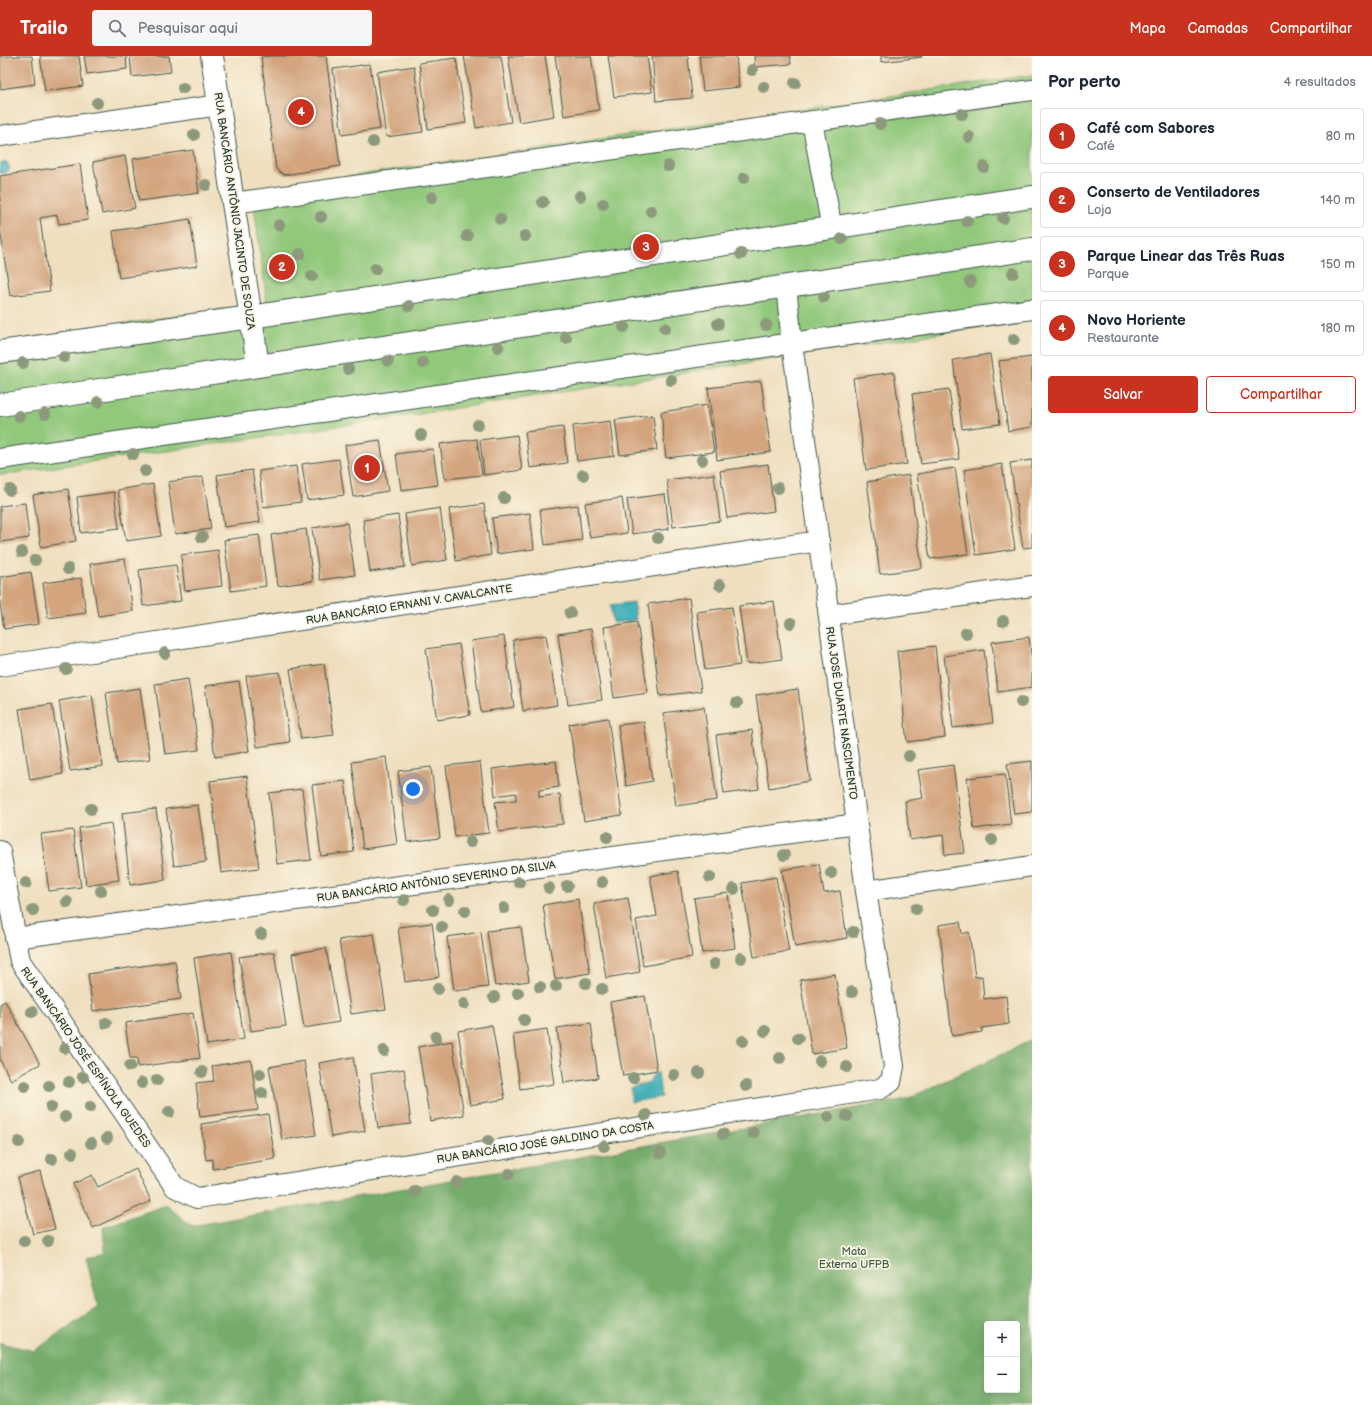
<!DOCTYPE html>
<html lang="pt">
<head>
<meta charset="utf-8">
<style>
  body { margin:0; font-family:"Balsamiq Sans",sans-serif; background:#f6f6f7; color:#1f2937 }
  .controls { position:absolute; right:12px; bottom:12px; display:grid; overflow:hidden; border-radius:4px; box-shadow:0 2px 10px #0003 }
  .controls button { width:36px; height:36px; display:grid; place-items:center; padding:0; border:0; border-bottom:1px solid #e0e1e3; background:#fff; color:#1f2937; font:20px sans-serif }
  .you { position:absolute; left:413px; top:733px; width:14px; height:14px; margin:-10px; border:3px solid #fff; border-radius:50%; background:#1a73e8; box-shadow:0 0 0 6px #1a73e833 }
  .badge { display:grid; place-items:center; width:26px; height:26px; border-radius:50%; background:#c8321e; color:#fff; font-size:13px; font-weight:700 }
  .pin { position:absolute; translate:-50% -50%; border:2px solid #fff; box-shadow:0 1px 4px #0006 }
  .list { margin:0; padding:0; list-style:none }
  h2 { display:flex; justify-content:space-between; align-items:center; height:52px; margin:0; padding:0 16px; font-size:17px }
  h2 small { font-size:13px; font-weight:400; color:#747a83 }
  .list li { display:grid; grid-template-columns:26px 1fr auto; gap:12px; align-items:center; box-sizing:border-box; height:56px; margin:0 8px 8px; padding:0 8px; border:1px solid #e0e1e3; border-radius:4px }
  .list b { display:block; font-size:15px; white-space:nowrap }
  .list p { margin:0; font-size:13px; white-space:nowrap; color:#747a83 }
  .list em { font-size:13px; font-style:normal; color:#747a83 }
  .actions { display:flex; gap:8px; padding:12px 16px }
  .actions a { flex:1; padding:9px 0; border:1px solid #c8321e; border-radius:4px; text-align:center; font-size:14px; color:#c8321e }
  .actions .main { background:#c8321e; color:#fff }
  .icon { flex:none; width:22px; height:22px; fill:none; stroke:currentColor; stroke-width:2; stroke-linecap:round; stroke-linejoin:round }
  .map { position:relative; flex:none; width:1032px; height:1349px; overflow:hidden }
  header { display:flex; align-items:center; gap:24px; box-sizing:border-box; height:56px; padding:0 20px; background:#c8321e; color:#fff }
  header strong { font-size:19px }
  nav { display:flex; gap:22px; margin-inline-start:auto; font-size:14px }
  .search { width:280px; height:36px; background:#f6f6f7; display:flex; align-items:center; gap:10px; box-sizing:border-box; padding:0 14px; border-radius:4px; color:#747a83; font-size:15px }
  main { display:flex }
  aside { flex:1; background:#fff }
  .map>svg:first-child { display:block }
  .green { fill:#91c87b; stroke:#588258 }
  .forest { fill:#74ac6b; stroke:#4a7450; fill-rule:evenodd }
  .water { fill:#3eafb7; stroke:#2e7676 }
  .building { fill:#d3a47e }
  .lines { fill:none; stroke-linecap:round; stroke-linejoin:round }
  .minor-casing { stroke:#3e5549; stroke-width:22 }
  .tertiary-casing { stroke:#3e5549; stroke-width:24 }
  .secondary-casing { stroke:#3e5549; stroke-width:24 }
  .minor { stroke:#fff; stroke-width:20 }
  .tertiary { stroke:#fff; stroke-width:22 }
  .secondary { stroke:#fff; stroke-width:22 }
  .tree { fill:#8d997c }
  .labels { text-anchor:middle; stroke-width:3.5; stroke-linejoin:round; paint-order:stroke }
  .street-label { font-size:11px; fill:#1f3d34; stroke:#fcf5e5 }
  .park-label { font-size:11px; fill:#3c6046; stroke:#fcf5e5 }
</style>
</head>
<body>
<header>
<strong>Trailo</strong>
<div class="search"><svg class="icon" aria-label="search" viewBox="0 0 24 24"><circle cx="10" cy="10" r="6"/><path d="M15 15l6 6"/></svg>Pesquisar aqui</div>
<nav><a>Mapa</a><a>Camadas</a><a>Compartilhar</a></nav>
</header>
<main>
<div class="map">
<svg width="1032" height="1349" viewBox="0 0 1032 1349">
  <rect width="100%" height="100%" fill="#fcf5e5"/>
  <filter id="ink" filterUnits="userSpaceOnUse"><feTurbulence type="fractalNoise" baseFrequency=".025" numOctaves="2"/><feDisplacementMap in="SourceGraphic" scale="8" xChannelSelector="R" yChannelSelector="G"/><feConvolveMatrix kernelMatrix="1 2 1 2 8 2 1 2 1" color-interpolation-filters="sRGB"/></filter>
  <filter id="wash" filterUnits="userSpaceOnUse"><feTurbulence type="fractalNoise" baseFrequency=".012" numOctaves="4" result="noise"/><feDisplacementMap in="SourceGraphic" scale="16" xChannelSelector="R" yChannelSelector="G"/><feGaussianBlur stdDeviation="0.9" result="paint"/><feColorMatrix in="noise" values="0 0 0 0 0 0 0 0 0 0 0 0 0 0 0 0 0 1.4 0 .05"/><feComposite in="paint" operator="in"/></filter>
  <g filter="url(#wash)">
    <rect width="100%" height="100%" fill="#efdfbf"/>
    <path class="green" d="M1032,19V263L387,363L0,419V287L267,246L252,135Z"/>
    <path class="forest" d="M1032,984V1349H0V1287L34,1295L98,1251L86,1201L105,1196L103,1171L166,1149L192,1170L907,1043ZM987,1268H1017V1334H987Z"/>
    <g class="water">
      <path d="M7,106L10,113L6,117H0V107Z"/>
      <path d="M634,546L636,564L613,567L610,549Z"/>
      <path d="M658,1016L661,1041L631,1046V1032L649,1026L653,1019Z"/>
    </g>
    <g id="blocks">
      <g class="building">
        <path d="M0,0H32L35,28L0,33Z"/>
        <path d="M40,0H79L83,30L45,35Z"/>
        <path d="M84,0H126L127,13L87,18Z"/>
        <path d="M130,0H169L171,16L132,21Z"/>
        <path d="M271,0H326L340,110L284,119L276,113L261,1Z"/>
        <path d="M464,0H501L511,66L476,72Z"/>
        <path d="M508,0H545L554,60L519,66Z"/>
        <path d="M555,0H591L599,54L564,60Z"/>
        <path d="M608,0H647L652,36L614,41Z"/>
        <path d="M652,0H688L692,42L656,45Z"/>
        <path d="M699,0H736L739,31L703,35Z"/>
        <path d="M754,0H790L791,8L755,11Z"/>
        <path d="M881,0H922V1L881,6Z"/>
        <path d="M456,2L466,67L428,73L419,7Z"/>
        <path d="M370,8L380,73L342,79L333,13Z"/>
        <path d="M414,10L423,76L386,81L377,16Z"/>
        <path d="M193,94L199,137L139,145L133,103Z"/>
        <path d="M125,100L135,152L102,158L93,106Z"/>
        <path d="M80,108L88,164L59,168L57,159L40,162L50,235L10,240L0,172V120Z"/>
        <path d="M190,163L197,210L119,222L113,175Z"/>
        <path d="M990,298L1000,368L962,373L953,304Z"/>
        <path d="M1032,301V371L1008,375L999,305Z"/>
        <path d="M894,316L907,408L866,414L853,322Z"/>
        <path d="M761,325L771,396L717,404L708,332Z"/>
        <path d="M949,333L959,403L921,408L912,338Z"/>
        <path d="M707,349L714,396L666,402L661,356Z"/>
        <path d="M653,359L657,394L620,399L615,364Z"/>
        <path d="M610,365L614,400L577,405L573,370Z"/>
        <path d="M563,371L567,407L530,412L525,376Z"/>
        <path d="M517,379L522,414L484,419L480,384Z"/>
        <path d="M477,383L482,419L445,423L440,388Z"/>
        <path d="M380,384L388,435L353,441L345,389Z"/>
        <path d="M433,393L438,429L401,434L396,398Z"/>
        <path d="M339,403L344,439L307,444L302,408Z"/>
        <path d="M1032,404V491L1023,492L1010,407Z"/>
        <path d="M768,408L774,455L727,462L720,415Z"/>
        <path d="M1002,408L1015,493L976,499L964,414Z"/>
        <path d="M296,410L301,446L263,451L259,415Z"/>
        <path d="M955,412L968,498L930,503L917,418Z"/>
        <path d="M252,414L260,466L224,471L217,419Z"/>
        <path d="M714,418L720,465L673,471L667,424Z"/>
        <path d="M909,419L922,512L880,518L867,426Z"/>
        <path d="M203,421L211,473L175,478L168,426Z"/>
        <path d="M153,428L161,480L126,485L118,434Z"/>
        <path d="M68,433L76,485L41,491L33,439Z"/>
        <path d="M114,436L119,472L81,477L77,441Z"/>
        <path d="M665,438L669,473L632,478L627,443Z"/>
        <path d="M622,442L627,477L590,482L585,447Z"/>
        <path d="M25,447L29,482L0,486V450Z"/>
        <path d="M484,448L491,499L456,505L449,453Z"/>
        <path d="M578,449L582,484L545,489L540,454Z"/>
        <path d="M440,452L447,504L412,510L405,458Z"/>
        <path d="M530,457L534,493L497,498L492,462Z"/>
        <path d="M398,459L405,511L370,516L363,464Z"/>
        <path d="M347,467L355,519L320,524L312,472Z"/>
        <path d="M306,473L313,525L278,530L271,479Z"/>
        <path d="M259,479L266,530L231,535L224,484Z"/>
        <path d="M218,494L222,530L185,535L181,499Z"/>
        <path d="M125,503L133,555L98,560L90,508Z"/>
        <path d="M176,509L181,545L143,550L139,514Z"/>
        <path d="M31,516L39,568L4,573L0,548V521Z"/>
        <path d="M81,522L86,557L48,562L43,527Z"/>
        <path d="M689,542L701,635L660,640L648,548Z"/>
        <path d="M774,545L782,603L747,608L739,550Z"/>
        <path d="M732,551L740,609L705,614L697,556Z"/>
        <path d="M637,566L648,637L614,642L604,571Z"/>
        <path d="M591,573L602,644L568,649L558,578Z"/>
        <path d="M546,579L557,649L523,655L513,584Z"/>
        <path d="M504,580L514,651L481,656L471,585Z"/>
        <path d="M1029,581L1032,605V631L998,636L992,586Z"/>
        <path d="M459,588L470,659L437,664L426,593Z"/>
        <path d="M935,590L945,681L907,686L897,595Z"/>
        <path d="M984,594L993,667L953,672L944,600Z"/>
        <path d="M324,608L334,679L301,683L290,613Z"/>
        <path d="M280,616L290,686L257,691L246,620Z"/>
        <path d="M188,623L199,694L165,698L155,628Z"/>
        <path d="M239,625L249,695L215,701L205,630Z"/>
        <path d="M140,632L150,703L117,708L106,637Z"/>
        <path d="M798,633L810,725L769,732L756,639Z"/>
        <path d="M92,639L103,710L70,715L59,645Z"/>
        <path d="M52,648L63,718L30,724L19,653Z"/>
        <path d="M704,651L717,744L676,750L663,657Z"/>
        <path d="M608,662L622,759L584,765L569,668Z"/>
        <path d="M644,666L652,725L626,730L618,669Z"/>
        <path d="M752,674L759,733L724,738L716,679Z"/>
        <path d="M386,701L397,788L363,793L352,706Z"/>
        <path d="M556,705L559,731L539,734V741L560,738L563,768L499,776L495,746L516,744V737L495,740L492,713Z"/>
        <path d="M1032,705V756L1014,758L1007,708Z"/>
        <path d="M480,706L489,777L455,781L446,710Z"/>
        <path d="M953,709L965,797L945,799L943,779L910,784L905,745L923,742L918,714Z"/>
        <path d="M431,711L440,782L407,786L398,715Z"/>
        <path d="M1005,718L1011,768L974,773L967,722Z"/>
        <path d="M247,720L259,812L221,817L210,725Z"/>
        <path d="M345,725L354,796L321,800L312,729Z"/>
        <path d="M302,733L311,804L277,808L269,737Z"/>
        <path d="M198,749L206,806L174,810L166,753Z"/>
        <path d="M156,753L165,824L130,829L122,757Z"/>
        <path d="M111,767L119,824L86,829L79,772Z"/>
        <path d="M73,774L81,831L49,835L41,778Z"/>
        <path d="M819,808L824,837L840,835L847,882L795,891L782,814Z"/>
        <path d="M678,815L692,901L643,910L636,864L657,860L650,820Z"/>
        <path d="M776,821L789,895L754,901L742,827Z"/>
        <path d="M728,837L735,892L702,897L694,842Z"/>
        <path d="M628,842L640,916L606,922L594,848Z"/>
        <path d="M578,843L590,917L555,923L543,849Z"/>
        <path d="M960,866L962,878L969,876L975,921L982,920L984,943L1006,940L1009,968L982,972V976L952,980L939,869Z"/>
        <path d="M432,867L439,921L405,926L398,871Z"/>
        <path d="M521,871L529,925L495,930L487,875Z"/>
        <path d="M481,876L488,931L454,935L447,881Z"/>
        <path d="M374,878L386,953L351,958L339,884Z"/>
        <path d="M326,892L339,966L304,972L292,898Z"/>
        <path d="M231,896L244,983L207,989L194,902Z"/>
        <path d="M274,896L286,970L251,975L239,901Z"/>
        <path d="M175,905L181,943L93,955L88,918Z"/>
        <path d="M835,918L847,992L812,998L800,924Z"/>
        <path d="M645,940L657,1014L623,1020L610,946Z"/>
        <path d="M5,945L40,1008L11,1024L0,1004V948Z"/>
        <path d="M193,957L200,1002L138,1011L137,1002H130L125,967Z"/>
        <path d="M591,967L598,1022L564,1027L557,972Z"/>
        <path d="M492,969L505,1043L470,1049L458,975Z"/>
        <path d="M547,973L554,1028L520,1033L513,978Z"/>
        <path d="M452,985L464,1059L430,1065L418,991Z"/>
        <path d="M353,1001L365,1075L331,1081L319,1007Z"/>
        <path d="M251,1004L258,1054L200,1061L196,1027L214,1025L212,1010Z"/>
        <path d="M304,1005L316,1079L282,1084L269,1011Z"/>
        <path d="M404,1013L411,1068L378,1072L371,1018Z"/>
        <path d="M268,1058L275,1103L213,1113L212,1103L206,1104L201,1068Z"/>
        <path d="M136,1113L151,1145L93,1172L73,1128L92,1119L98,1131Z"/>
        <path d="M40,1115L55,1173L33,1178L18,1121Z"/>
      </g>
    </g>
  </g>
  <g filter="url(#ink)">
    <use href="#blocks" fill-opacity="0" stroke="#3e5549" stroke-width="1"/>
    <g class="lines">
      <g class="minor-casing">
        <g id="minor">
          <path d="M812,65L832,173"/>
          <path d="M0,80L220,49"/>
          <path d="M233,147L1032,34"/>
          <path d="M0,403L792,287L1032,253"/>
          <path d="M829,559L1032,530"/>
          <path d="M0,610L819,485"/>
          <path d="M0,795L20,905L175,1131L197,1142L880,1033L891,1026L894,1010L866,835L792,287L786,230"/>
          <path d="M866,835L1032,810"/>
          <path d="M15,882L857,768"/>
        </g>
      </g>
      <g class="tertiary-casing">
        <path id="tertiary" d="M212,0L233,147L251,261"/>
      </g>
      <g class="secondary-casing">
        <g id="secondary">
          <path d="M251,261L258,310"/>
          <path d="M0,296L251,261L1032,141"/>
          <path d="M0,349L1032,193"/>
        </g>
      </g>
      <use href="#minor" class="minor"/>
      <use href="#tertiary" class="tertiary"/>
      <use href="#secondary" class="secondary"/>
    </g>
    <g class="tree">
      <circle cx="752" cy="14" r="6"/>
      <circle cx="795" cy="27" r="6"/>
      <circle cx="764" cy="31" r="6"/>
      <circle cx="183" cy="32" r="6"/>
      <circle cx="97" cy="47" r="6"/>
      <circle cx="962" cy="58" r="6"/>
      <circle cx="880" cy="68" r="6"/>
      <circle cx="194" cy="79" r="6"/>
      <circle cx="969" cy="81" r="6"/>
      <circle cx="373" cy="86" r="6"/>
      <circle cx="668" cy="110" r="6"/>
      <circle cx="984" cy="111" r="6"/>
      <circle cx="744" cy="122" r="6"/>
      <circle cx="206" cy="129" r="6"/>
      <circle cx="580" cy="140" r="6"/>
      <circle cx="432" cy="141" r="6"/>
      <circle cx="543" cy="146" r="6"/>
      <circle cx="603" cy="148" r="6"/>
      <circle cx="651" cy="155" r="6"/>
      <circle cx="321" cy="161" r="6"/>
      <circle cx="1003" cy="162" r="6"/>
      <circle cx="500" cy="163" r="6"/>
      <circle cx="967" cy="165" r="6"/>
      <circle cx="279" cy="169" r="6"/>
      <circle cx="467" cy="180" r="6"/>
      <circle cx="525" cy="180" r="6"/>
      <circle cx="842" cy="183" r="6"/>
      <circle cx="300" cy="198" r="6"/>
      <circle cx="741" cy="198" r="6"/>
      <circle cx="375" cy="213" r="6"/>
      <circle cx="1013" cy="217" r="6"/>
      <circle cx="312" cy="220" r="6"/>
      <circle cx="970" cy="226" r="6"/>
      <circle cx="824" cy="241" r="6"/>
      <circle cx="409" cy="250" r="6"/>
      <circle cx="718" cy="268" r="6"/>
      <circle cx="766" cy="269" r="6"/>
      <circle cx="624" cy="271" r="6"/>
      <circle cx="665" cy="272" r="6"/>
      <circle cx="566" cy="282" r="6"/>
      <circle cx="1014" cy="283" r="6"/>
      <circle cx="498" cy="291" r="6"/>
      <circle cx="64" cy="301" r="6"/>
      <circle cx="388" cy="305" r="6"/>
      <circle cx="23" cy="307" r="6"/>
      <circle cx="423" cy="307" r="6"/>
      <circle cx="348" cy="313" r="6"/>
      <circle cx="671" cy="324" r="6"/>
      <circle cx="98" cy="346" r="6"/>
      <circle cx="45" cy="358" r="6"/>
      <circle cx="19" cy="360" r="6"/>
      <circle cx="478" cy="369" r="6"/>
      <circle cx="421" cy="379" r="6"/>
      <circle cx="133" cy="398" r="6"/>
      <circle cx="702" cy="404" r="6"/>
      <circle cx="145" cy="415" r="6"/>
      <circle cx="583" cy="419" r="6"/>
      <circle cx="778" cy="432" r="6"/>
      <circle cx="10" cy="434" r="6"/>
      <circle cx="504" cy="442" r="6"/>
      <circle cx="202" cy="481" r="6"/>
      <circle cx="658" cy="482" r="6"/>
      <circle cx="22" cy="496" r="6"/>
      <circle cx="35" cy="504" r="6"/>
      <circle cx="68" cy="513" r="6"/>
      <circle cx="720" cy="529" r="6"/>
      <circle cx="570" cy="557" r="6"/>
      <circle cx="1003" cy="565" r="6"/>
      <circle cx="791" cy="567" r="6"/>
      <circle cx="966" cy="577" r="6"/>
      <circle cx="165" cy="597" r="6"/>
      <circle cx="66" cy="613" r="6"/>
      <circle cx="1021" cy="646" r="6"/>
      <circle cx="737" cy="647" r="6"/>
      <circle cx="909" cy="700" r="6"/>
      <circle cx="91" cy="753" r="6"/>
      <circle cx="607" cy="781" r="6"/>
      <circle cx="992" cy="784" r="6"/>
      <circle cx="470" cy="786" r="6"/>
      <circle cx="784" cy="799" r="6"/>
      <circle cx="831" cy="817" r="6"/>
      <circle cx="710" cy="821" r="6"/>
      <circle cx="519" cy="826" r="6"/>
      <circle cx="602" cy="826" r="6"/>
      <circle cx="26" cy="827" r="6"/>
      <circle cx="567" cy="830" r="6"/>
      <circle cx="549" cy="832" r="6"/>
      <circle cx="734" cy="833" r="6"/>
      <circle cx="101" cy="835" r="6"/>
      <circle cx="404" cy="844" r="6"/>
      <circle cx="449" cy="844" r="6"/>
      <circle cx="67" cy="846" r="6"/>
      <circle cx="504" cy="852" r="6"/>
      <circle cx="916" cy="853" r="6"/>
      <circle cx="33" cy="854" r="6"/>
      <circle cx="433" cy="854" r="6"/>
      <circle cx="465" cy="855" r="6"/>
      <circle cx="442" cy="871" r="6"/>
      <circle cx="853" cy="876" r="6"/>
      <circle cx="261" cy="878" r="6"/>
      <circle cx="741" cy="902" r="6"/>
      <circle cx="714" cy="908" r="6"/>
      <circle cx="586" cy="927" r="6"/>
      <circle cx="556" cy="930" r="6"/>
      <circle cx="540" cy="931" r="6"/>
      <circle cx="438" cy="933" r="6"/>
      <circle cx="602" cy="933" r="6"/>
      <circle cx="852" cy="936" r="6"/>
      <circle cx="518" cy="937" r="6"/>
      <circle cx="494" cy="941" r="6"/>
      <circle cx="464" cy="948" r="6"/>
      <circle cx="32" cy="956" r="6"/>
      <circle cx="524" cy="964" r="6"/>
      <circle cx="106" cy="967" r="6"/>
      <circle cx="765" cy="975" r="6"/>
      <circle cx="436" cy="981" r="6"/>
      <circle cx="798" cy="982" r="6"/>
      <circle cx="743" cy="985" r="6"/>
      <circle cx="65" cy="992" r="6"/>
      <circle cx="384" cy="995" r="6"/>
      <circle cx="780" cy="1002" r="6"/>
      <circle cx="820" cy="1005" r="6"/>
      <circle cx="130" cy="1010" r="6"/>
      <circle cx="847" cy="1011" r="6"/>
      <circle cx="202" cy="1016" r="6"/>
      <circle cx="699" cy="1017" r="6"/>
      <circle cx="260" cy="1018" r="6"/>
      <circle cx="674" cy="1019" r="6"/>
      <circle cx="83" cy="1021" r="6"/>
      <circle cx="633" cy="1022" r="6"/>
      <circle cx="157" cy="1024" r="6"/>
      <circle cx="69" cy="1026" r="6"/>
      <circle cx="142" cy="1027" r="6"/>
      <circle cx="25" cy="1030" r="6"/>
      <circle cx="49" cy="1030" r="6"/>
      <circle cx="746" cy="1030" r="6"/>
      <circle cx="262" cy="1037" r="6"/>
      <circle cx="51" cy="1051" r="6"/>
      <circle cx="90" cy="1051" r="6"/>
      <circle cx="169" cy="1056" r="6"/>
      <circle cx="646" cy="1059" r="6"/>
      <circle cx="847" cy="1060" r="6"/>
      <circle cx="65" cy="1061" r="6"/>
      <circle cx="828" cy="1061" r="6"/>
      <circle cx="753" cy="1077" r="6"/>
      <circle cx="723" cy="1078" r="6"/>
      <circle cx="107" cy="1082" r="6"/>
      <circle cx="488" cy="1085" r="6"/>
      <circle cx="19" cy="1086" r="6"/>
      <circle cx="91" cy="1087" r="6"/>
      <circle cx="604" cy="1090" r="6"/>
      <circle cx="72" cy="1097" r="6"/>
      <circle cx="660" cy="1097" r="6"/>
      <circle cx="52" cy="1103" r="6"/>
      <circle cx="509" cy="1118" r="6"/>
      <circle cx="457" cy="1126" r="6"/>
      <circle cx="415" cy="1135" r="6"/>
      <circle cx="24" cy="1185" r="6"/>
      <circle cx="48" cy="1185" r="6"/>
    </g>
  </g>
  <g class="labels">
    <g class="street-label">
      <text transform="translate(235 155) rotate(82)" y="4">RUA BANCÁRIO ANTÔNIO JACINTO DE SOUZA</text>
      <text transform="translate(409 548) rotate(-9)" y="4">RUA BANCÁRIO ERNANI V. CAVALCANTE</text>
      <text transform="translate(842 657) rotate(82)" y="4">RUA JOSÉ DUARTE NASCIMENTO</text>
      <text transform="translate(436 825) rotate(-8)" y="4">RUA BANCÁRIO ANTÔNIO SEVERINO DA SILVA</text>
      <text transform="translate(86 1001) rotate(55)" y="4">RUA BANCÁRIO JOSÉ ESPÍNOLA GUEDES</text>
      <text transform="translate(545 1086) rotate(-9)" y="4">RUA BANCÁRIO JOSÉ GALDINO DA COSTA</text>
    </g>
    <g class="park-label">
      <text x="854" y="1199">Mata<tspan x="854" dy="13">Externa UFPB</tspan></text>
    </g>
  </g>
</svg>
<div class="controls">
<button>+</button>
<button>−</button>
</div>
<div class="you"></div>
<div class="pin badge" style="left:367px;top:412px">1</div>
<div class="pin badge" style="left:282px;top:211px">2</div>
<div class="pin badge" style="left:646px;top:191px">3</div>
<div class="pin badge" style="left:301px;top:56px">4</div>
</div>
<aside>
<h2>Por perto<small>4 resultados</small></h2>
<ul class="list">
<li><span class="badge">1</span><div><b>Café com Sabores</b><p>Café</p></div><em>80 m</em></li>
<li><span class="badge">2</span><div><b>Conserto de Ventiladores</b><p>Loja</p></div><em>140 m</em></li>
<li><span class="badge">3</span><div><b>Parque Linear das Três Ruas</b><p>Parque</p></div><em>150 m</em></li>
<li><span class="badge">4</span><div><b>Novo Horiente</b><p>Restaurante</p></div><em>180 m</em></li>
</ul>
<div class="actions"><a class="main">Salvar</a><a>Compartilhar</a></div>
</aside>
</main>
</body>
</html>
